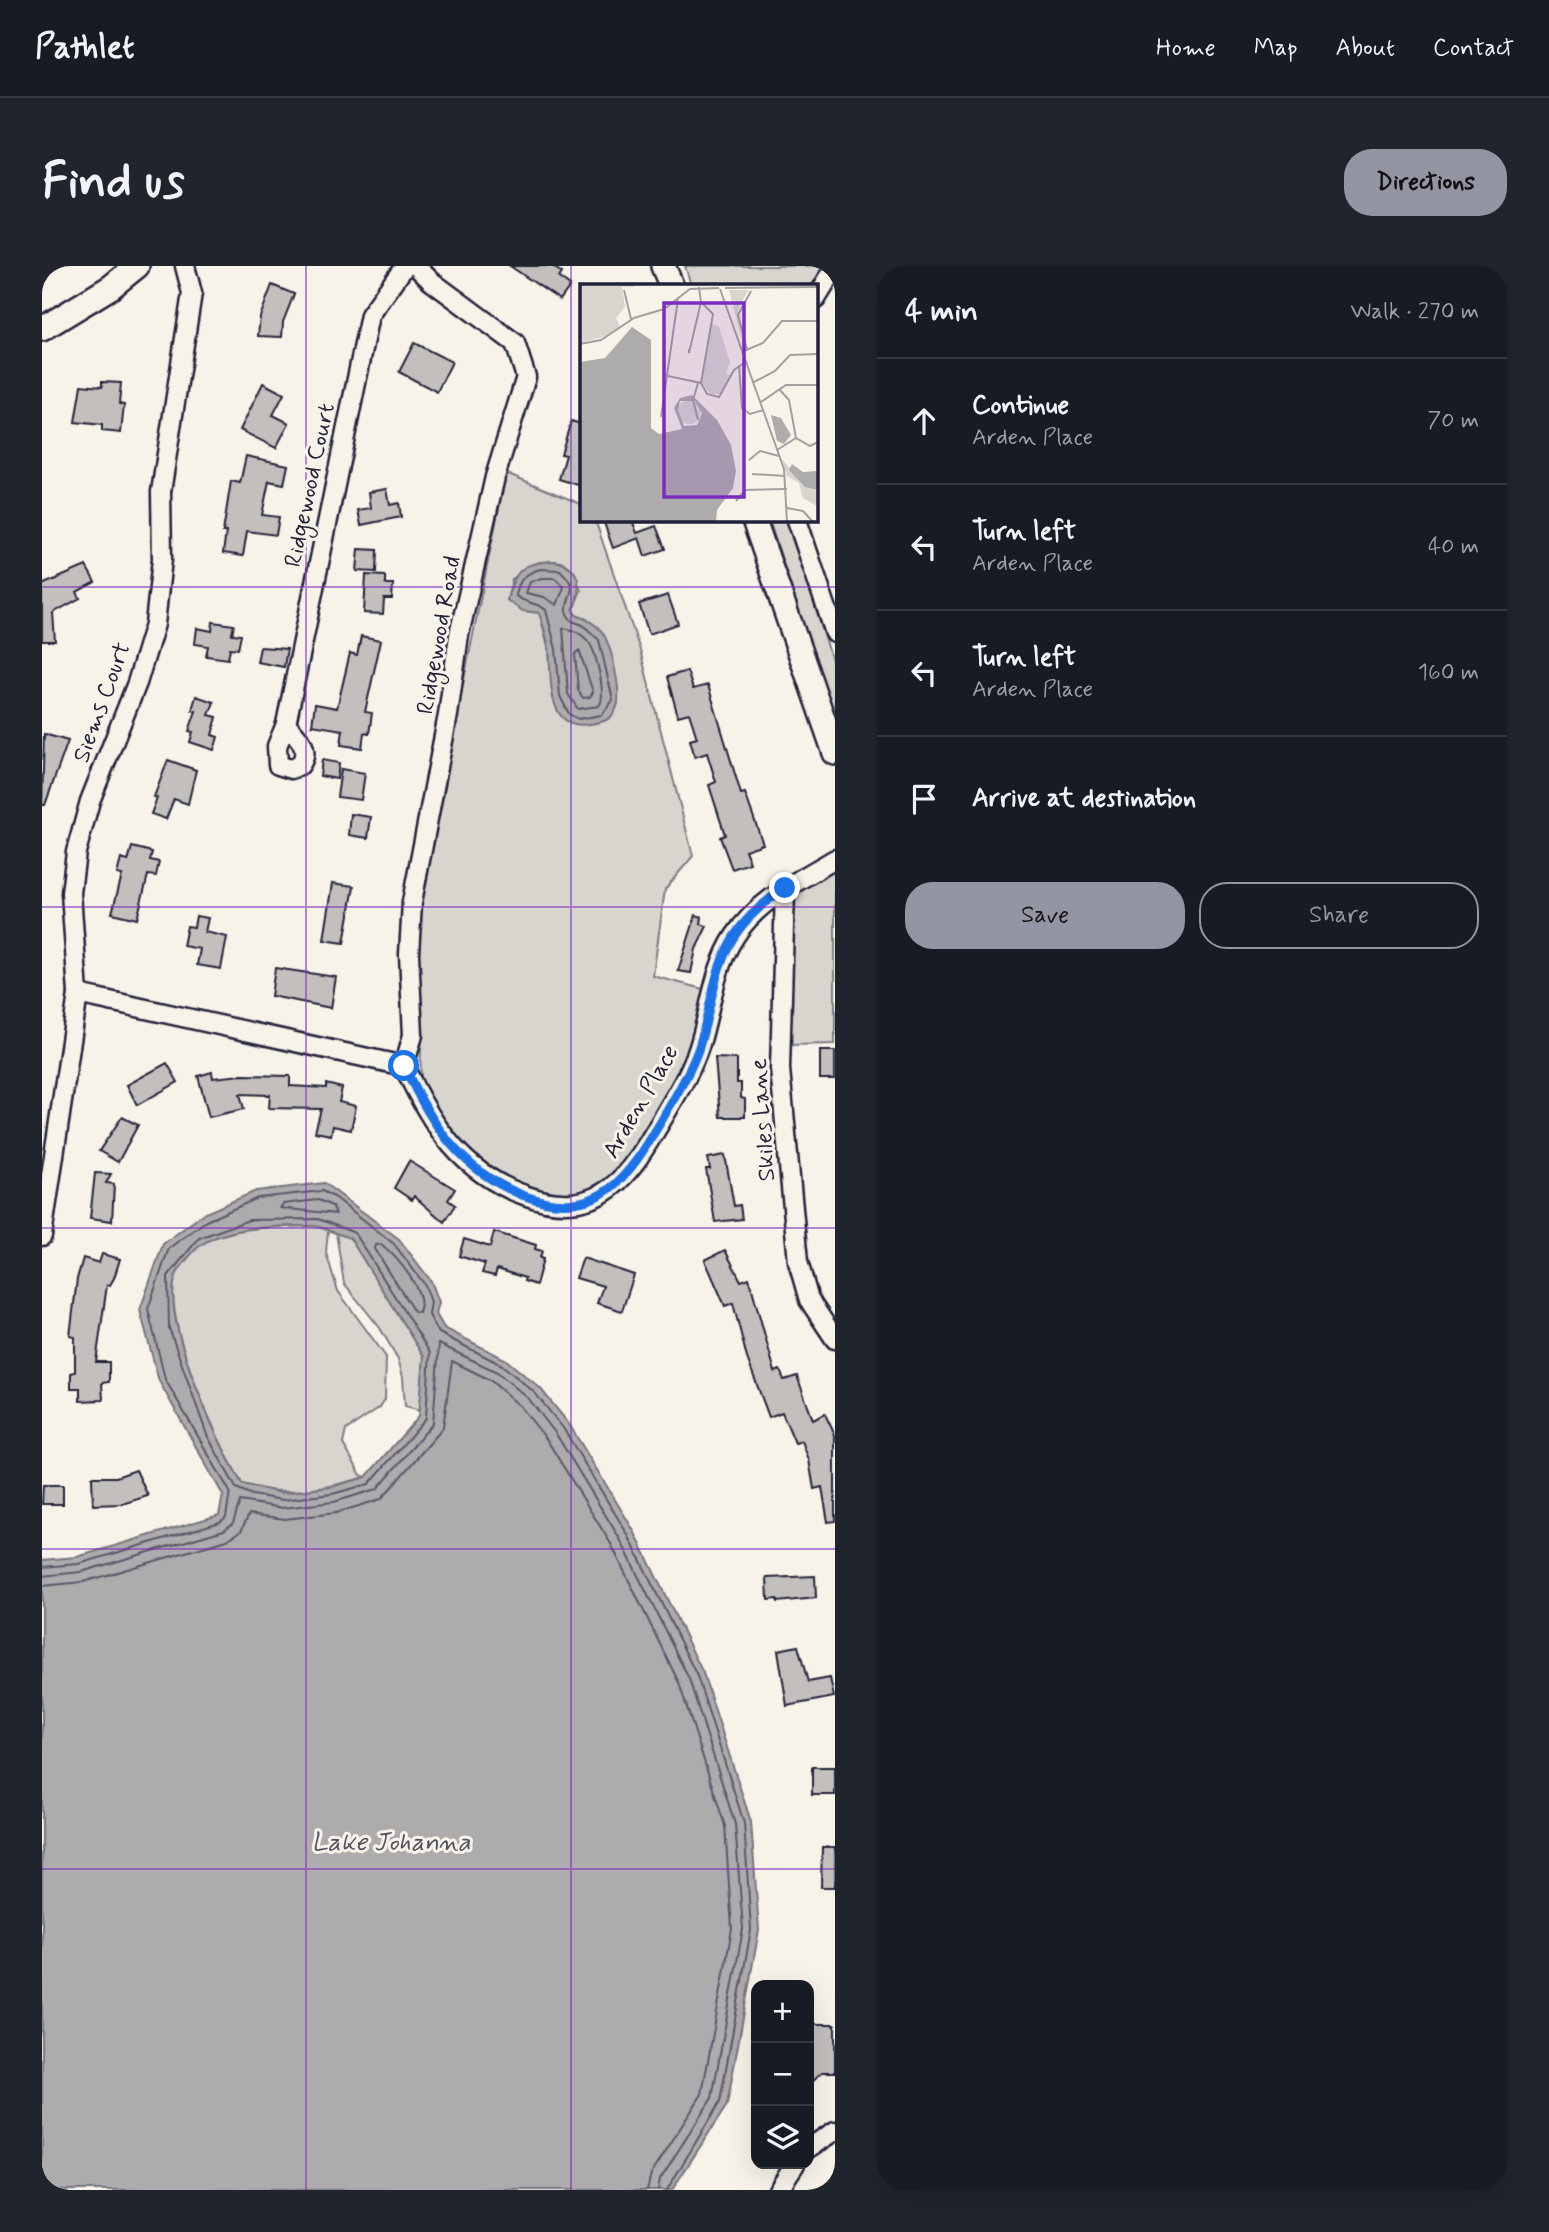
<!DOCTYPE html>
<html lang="en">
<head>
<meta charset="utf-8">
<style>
  body { margin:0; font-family:Mynerve,sans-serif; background:#20242c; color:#f1f3f6 }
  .controls { position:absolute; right:21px; bottom:21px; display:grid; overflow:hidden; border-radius:14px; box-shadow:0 7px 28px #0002 }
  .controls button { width:63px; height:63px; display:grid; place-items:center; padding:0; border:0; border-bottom:2px solid #363941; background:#171b24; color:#f1f3f6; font:35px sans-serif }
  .stop { position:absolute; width:21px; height:21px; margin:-16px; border:5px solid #1a73e8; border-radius:50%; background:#fff }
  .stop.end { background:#1a73e8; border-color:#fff; box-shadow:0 2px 7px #0008 }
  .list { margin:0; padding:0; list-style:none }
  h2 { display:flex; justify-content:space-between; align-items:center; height:91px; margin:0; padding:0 28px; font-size:30px }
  h2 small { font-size:23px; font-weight:400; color:#9ea1a6 }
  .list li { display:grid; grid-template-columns:46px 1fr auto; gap:21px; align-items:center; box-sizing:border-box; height:126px; padding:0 28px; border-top:2px solid #363941 }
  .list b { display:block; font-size:26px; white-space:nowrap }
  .list p { margin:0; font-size:23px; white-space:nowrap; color:#9ea1a6 }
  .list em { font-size:23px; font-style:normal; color:#9ea1a6 }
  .actions { display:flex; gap:14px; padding:21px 28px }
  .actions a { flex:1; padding:16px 0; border:2px solid #9495a2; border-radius:28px; text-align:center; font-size:24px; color:#9495a2 }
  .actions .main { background:#9495a2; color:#111 }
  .icon { flex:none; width:38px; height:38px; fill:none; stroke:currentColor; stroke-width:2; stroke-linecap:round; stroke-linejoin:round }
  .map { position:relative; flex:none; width:793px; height:1924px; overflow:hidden; border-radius:28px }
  header { display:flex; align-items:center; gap:42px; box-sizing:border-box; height:98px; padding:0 35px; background:#171b24; border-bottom:2px solid #363941 }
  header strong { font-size:33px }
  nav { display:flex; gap:38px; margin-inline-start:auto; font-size:24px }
  .intro { display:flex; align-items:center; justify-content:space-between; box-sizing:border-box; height:168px; padding:0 42px }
  h1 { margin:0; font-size:49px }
  .button { padding:18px 32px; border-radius:28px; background:#9495a2; color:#111; font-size:24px; font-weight:700 }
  main { display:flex; gap:42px; padding:0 42px }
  aside { flex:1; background:#171b24; border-radius:28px; box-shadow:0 7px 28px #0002 }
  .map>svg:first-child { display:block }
  .green { fill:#d8d5cf; stroke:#7d7c85; stroke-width:2; fill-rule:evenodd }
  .water { fill:#aeabad; stroke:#76747f; stroke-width:2; fill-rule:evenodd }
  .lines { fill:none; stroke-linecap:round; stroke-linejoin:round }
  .shore { stroke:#5a5969; stroke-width:2 }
  .building { fill:#c2bfbd; stroke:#22223b; stroke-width:2 }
  .minor-casing { stroke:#22223b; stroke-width:23 }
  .tertiary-casing { stroke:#22223b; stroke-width:28 }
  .minor { stroke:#f7f3e8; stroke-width:18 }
  .tertiary { stroke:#f7f3e8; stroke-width:23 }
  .route { stroke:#1a73e8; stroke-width:9 }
  .grid { fill:none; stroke:#7b2cbf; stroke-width:2; stroke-opacity:0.55 }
  .labels { text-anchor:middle; stroke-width:6; stroke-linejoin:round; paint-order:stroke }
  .street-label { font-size:24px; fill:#22223b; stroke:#f7f3e8 }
  .water-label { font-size:26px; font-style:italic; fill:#535263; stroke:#f7f3e8 }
  .inset-road { fill:none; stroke:#a29fa3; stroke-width:2 }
  .view { fill:#7b2cbf; fill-opacity:0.15; stroke:#7b2cbf; stroke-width:3.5 }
  .inset-edge { fill:none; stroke:#22223b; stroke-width:3.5 }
</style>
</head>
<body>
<header>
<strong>Pathlet</strong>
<nav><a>Home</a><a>Map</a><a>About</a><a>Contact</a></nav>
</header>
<div class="intro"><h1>Find us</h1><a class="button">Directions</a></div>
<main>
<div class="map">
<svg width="793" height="1924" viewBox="0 0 793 1924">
  <rect width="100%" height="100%" fill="#f7f3e8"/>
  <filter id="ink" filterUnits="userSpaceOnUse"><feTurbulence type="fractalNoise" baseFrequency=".0143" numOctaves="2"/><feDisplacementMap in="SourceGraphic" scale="14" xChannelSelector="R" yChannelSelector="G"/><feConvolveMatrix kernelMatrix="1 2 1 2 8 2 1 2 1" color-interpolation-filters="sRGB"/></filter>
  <g filter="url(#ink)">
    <g class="green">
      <path d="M643,0H781L770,19H649Z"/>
      <path d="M464,207L539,238V254H553L598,384L651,590L623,623L611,710L661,723C659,736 657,751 653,764C641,803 587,905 551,922C528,933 491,924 469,915C443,905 399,861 386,835C373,808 381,785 380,757C377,712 374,670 379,625ZM513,295L522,297L539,324L531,344L534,349L545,353L511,433L507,384L497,346L481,345L465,334L470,313L497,296Z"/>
      <path d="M727,254H746L793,404V453Z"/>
      <path d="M793,603V778L747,779L750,635L753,628Z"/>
      <path d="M274,960L286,964L284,987L296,1025L344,1091L343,1133L338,1141L304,1164L301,1178L319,1209L324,1211C282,1223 242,1232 200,1218C176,1175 121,1060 133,1012C135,1004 152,984 159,979C187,959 241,961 274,960Z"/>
      <path d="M294,967L308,972L382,1091L378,1144L363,1140L361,1111L356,1093L338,1062L302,1017Z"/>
    </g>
    <g class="water">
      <path d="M513,295C541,301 540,323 531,344L534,349C545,353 558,360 563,371C570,385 581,430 574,443C569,455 560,456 548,458C503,466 510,412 507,383C505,370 501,358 497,347L481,345L465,334C473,302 481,297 513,295Z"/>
      <path d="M282,917L357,973L389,1015L397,1036L394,1048L402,1062L463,1093L498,1122L527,1158L592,1265L661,1407L709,1556L717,1664L685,1839L630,1924H0V1294L35,1291L177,1249L181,1229L117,1115L98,1044L121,978L161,948L214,925ZM274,960L308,972L382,1091L377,1150L324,1211L289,1221L240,1227L200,1218C176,1176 120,1059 133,1012C135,1004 152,983 159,979C188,959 241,960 274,960Z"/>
    </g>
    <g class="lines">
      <g class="shore">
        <path d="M498,303L518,304C541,326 523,324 525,348L530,355L541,359L557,374L571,434L560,449L536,453L527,448L518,430L514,383L504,344C496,336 483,338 474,330C476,314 482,308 498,303Z"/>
        <path d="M500,312H513L522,321L515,339L502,331L484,327L488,316Z"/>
        <path d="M521,362C530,363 539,367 546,375C554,385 565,430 557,440L536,443L526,428Z"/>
        <path d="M537,384L551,426L548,431L541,432L536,424L533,388Z"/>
        <path d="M276,934L290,940L294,948L238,942L241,938Z"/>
        <path d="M276,953L313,967L388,1087L384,1152L327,1218L290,1228L241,1234L210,1229L194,1222L165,1169L127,1062L126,1010L157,972L207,954Z"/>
        <path d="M339,978C355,991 386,1026 377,1047L372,1046L333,983L334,979Z"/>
        <path d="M0,1301L37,1298L178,1256L184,1251L188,1226L123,1113L106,1043L127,982L164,955L216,932L280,925L294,932L352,978L383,1019L389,1036L387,1049L397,1067L460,1099L493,1127L521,1162L586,1269L655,1410L702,1557L709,1664L678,1836L625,1924"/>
        <path d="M0,1310L39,1306L182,1264L191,1257L198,1235L241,1242L292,1236L335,1223L391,1157L397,1078L455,1106L487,1133L514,1168L578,1273L647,1413L693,1558L701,1663L670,1832L618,1913L616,1924"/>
        <path d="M0,1320L41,1316L185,1274L199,1265L207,1248L243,1253L294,1247L339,1233L401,1162L410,1095L448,1114L479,1141L505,1174L569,1278L637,1417L683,1560L690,1663L660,1828L609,1908L605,1924"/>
      </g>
    </g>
    <g class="building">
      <path d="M468,0H510L520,7L517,12L528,20L518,34Z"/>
      <path d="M230,19L252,28L241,56L240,71L216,70L218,51Z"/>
      <path d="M372,77L410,96L395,126L357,106Z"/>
      <path d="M60,116L79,117L77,138L82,139L79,167L60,165V159L33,156L39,119L60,121Z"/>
      <path d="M221,117L242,128L231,149L247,157L234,182L198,164Z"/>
      <path d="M529,155L539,158V220L517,213L524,189L519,188Z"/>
      <path d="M204,190L246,199L242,218L227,215L220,249L237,251L234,269L205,265L201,290L181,287L184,266H181L189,215L198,217Z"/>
      <path d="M345,223L348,239L357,237L359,251L319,259L316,244L329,242L327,226Z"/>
      <path d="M561,254H590L595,267L614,260L623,283L603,290L597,272L571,282Z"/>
      <path d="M317,283L335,284L334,306L315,305Z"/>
      <path d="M44,300L53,316L35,326L38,332L11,347L13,375H0V319Z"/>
      <path d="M324,309L343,310V318H351L350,333H342L341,348L322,347Z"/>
      <path d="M626,329L636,358L607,368L597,338Z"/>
      <path d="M171,356L192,359L190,368L199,369L196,383L188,382L186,393L164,390L166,380L153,378L155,362L170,365Z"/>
      <path d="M319,370L339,374L323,446L330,447L327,468L322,467L320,482L299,479L301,464L270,459L273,438L295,442L308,387L315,389Z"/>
      <path d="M218,381L245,383L242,401L215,396Z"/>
      <path d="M645,405L651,423L666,419L699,528L703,527L721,578L703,584L708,597L690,603L678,571L683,569L667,519L674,516L665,487L653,491L648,474L655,472L647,447L636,450L625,411Z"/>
      <path d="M154,430L172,436L167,449L175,451L170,469L176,471L172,484L148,476L151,466L147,465L154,445L150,444Z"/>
      <path d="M2,468L26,475L3,539H0Z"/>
      <path d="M126,494L154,504L146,538L132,533L124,553L109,548L115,532L112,531Z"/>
      <path d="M280,494L297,497L295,513L278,510Z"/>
      <path d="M299,503L323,507L319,534L295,531Z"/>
      <path d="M309,548L329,551L326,572L307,569Z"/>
      <path d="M90,581L110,586L108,594L117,596L114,610L106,609L95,653L70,647L80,609L75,608L79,593L86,595Z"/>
      <path d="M291,617L312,620L302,677L282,674Z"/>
      <path d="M654,649L660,651L659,658L665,660L654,683L649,707L636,705Z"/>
      <path d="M154,650L166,652L163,666L185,671L179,703L155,699L158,683L141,680L145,660L152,661Z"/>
      <path d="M233,702L294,711L289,742L229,730Z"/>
      <rect x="778" y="785" width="15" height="28"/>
      <path d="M673,792L695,793V817H699V832L703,833V851H678Z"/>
      <path d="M125,797L136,816L95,839L85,819Z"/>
      <path d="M170,806L171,812L200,809L248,810V820L284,822V818L300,822L297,836L314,840L309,864L291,860L289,869L273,866L279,843L227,842L228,829L198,828L202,843L167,851L156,810Z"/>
      <path d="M80,851L96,859L76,896L57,885Z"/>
      <path d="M683,889L692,940L698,939L700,953L673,956L664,903H668L666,892Z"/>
      <path d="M367,895L413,923L406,934L413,939L402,956L372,930L370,934L352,922Z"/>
      <path d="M53,907L69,908L64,917L72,918L70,955L48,952Z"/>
      <path d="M452,966L494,979L493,983L500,985L498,992L501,993L494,1019L482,1015L483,1012L455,1003L453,1010L440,1007L443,998L417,990L422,973L448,981Z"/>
      <path d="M683,984L699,1015L707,1012L733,1106L738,1104L742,1114L755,1110L771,1154L783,1148L793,1169V1255L786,1256L780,1221L772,1223L767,1194L760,1175L753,1177L740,1146L727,1151L705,1092L691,1037L683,1040L663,994Z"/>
      <path d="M60,988L78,993L72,1012L68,1019H65L54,1096H67V1116L60,1117L61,1134L38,1135V1122H29V1107L33,1106V1071L28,1070L35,1013L41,992L57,997Z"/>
      <path d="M541,992L592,1009L580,1045L555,1037L561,1020L534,1012Z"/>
      <path d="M94,1204L106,1230L80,1238L51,1239L50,1211H74Z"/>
      <path d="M1,1219H21V1238H0Z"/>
      <path d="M773,1310L774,1332L735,1336V1333L726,1334L725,1312Z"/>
      <path d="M756,1380L766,1416L788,1412L792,1431L745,1440L736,1384Z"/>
      <rect x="770" y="1501" width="23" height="28"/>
      <path d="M780,1581H793V1621H779Z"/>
      <path d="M767,1758H793V1806H780L767,1818Z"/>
    </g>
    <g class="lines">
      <g class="minor-casing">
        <g id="minor">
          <path d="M774,33L793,2"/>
          <path d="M755,254L793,367"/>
          <path d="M244,458C255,470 270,482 258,499L249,503L236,499L235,480L244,458L328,49L363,0"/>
          <path d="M743,623L738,803L756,996L767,1034L793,1073"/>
          <path d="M36,728L362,800C389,859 420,908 485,930C560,956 588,908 621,852C634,829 649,806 657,781C669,744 671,703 693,670C716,634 758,614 793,593"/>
          <path d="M362,800L371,769L367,688L370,636L406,449L417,369L453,211L484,111L473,77L389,15L374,0"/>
          <path d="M0,970L36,728L29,627L34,586L48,535L95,417L113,358L120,293L119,226L150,27L143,0"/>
          <path d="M767,1882L793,1865"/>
          <path d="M736,1924L753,1898"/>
        </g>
      </g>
      <g class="tertiary-casing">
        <g id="tertiary">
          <path d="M621,0L629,19"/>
          <path d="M0,63L69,21L95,0"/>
          <path d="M712,254L793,487"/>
        </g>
      </g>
      <use href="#minor" class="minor"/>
      <use href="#tertiary" class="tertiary"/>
    </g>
  </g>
  <g class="lines" filter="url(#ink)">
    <path class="route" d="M362,800C389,858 418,904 480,929C558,958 587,910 621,852C634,829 649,805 657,781C669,744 671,702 693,669C705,651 725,634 743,622"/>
  </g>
  <path class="grid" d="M264,0V1924M529,0V1924M0,321H793M0,641H793M0,962H793M0,1283H793M0,1603H793"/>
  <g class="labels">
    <g class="street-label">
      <text transform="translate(267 219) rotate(-78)" y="8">Ridgewood Court</text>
      <text transform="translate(396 369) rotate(-80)" y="8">Ridgewood Road</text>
      <text transform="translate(59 436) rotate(-70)" y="8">Siems Court</text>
      <text transform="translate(598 835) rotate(-60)" y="8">Arden Place</text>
      <text transform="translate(720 854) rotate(-94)" y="8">Skiles Lane</text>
    </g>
    <g class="water-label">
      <text x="349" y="1584">Lake Johanna</text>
    </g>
  </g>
  <g transform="translate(538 18)">
    <rect width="238" height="238" fill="#f7f3e8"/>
    <path d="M0,0H54L55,3H42L45,23L36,34L40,42L26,52L0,59ZM149,6H168L158,26L164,64ZM131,39L139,43L150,78L146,90L151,91L142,110H130L122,99ZM97 128a12 12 0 1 1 24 0a12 12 0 1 1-24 0ZM202,175L225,203L238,206V223L223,214L219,199L207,192Z" fill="#d8d5cf"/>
    <path d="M52,43L71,56V144L79,150L102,145L94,124L100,114L112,111L137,136L151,161L156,187L153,204L137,226L136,238L0,237V78L25,74ZM100,117H115L122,129L117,141L104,142L98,126ZM191,131L201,134L211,151L204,160L197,157ZM212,180L223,188L237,187L238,206L225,203L209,186Z" fill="#aeabad" fill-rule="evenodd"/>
    <path class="inset-road" d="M119,3L121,18L133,30L121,99M145,4L238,3M140,5L204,185L207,238M44,6L51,35M0,60L21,56L54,34L84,25L110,5L139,4M109,65V69L121,18M167,65L158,31L171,7M164,67L183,59L202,37H238M159,81L162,124L170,130L184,126M88,92L121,99L127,110L139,113L154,86L167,77M174,98L195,87L210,71L238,70M199,105L209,116L216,154M181,118L206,101H238M81,133L98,15M118,136L113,116L118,99M197,166L216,154L230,162L238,158M169,176L180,167L199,172M172,190L205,192M156,217L165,206L207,205M207,224L223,227L233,238"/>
    <path class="view" d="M84,19H164V213H84Z"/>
    <rect width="238" height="238" class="inset-edge"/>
  </g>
</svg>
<div class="controls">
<button>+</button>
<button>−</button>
<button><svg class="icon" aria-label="layers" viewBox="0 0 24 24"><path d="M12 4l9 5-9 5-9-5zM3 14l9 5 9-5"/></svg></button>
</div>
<div class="stop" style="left:362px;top:800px"></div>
<div class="stop end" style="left:743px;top:622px"></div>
</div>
<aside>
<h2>4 min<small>Walk · 270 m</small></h2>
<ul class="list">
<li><svg class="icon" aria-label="ahead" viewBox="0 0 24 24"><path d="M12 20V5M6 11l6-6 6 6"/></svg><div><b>Continue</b><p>Arden Place</p></div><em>70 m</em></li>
<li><svg class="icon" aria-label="left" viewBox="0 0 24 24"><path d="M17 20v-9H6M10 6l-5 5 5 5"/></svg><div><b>Turn left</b><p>Arden Place</p></div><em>40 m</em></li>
<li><svg class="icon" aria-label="left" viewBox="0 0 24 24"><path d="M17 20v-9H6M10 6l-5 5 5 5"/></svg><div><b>Turn left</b><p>Arden Place</p></div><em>160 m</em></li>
<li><svg class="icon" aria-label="arrive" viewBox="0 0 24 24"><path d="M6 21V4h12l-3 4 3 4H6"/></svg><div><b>Arrive at destination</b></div></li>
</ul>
<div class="actions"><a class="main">Save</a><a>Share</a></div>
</aside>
</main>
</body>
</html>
